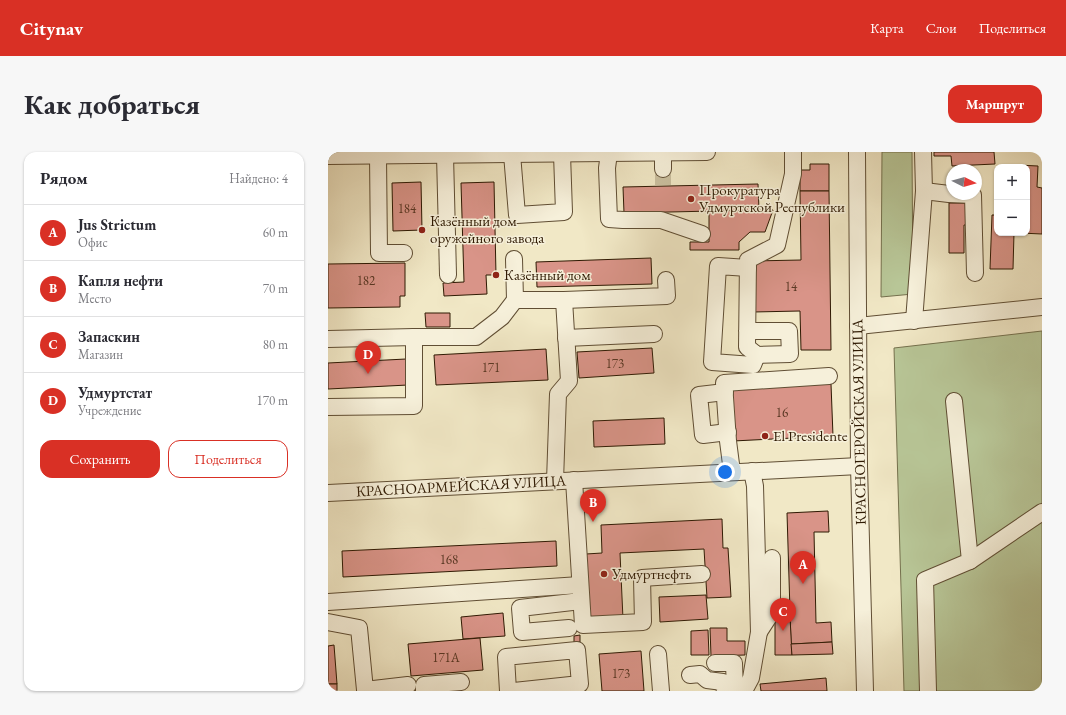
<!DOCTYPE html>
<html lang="ru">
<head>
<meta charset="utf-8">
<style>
  body { margin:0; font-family:"EB Garamond",serif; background:#f7f7f7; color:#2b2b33 }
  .controls { position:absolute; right:12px; top:12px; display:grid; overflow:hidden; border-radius:8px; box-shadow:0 1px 3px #0004 }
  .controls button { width:36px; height:36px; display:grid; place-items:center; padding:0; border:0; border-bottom:1px solid #e1e1e2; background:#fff; color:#2b2b33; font:20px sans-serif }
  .compass { position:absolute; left:618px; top:12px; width:36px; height:36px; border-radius:50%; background:#fff; box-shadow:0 1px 3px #0004; rotate:96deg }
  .you { position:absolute; left:397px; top:320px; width:14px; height:14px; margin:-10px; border:3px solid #fff; border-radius:50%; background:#1a73e8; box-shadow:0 0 0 6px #1a73e833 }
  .badge { display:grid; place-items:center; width:26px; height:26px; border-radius:50%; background:#d93025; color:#fff; font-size:13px; font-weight:700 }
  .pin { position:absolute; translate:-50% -33px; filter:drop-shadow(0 1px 2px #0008) }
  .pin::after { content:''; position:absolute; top:21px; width:14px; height:12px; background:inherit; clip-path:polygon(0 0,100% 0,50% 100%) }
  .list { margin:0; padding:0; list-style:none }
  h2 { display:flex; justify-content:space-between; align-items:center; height:52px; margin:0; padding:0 16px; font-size:17px }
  h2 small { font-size:13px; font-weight:400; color:#7c7c81 }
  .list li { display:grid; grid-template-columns:26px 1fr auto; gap:12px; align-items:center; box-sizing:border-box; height:56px; padding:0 16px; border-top:1px solid #e1e1e2 }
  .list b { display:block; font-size:15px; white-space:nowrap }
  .list p { margin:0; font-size:13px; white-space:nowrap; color:#7c7c81 }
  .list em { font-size:13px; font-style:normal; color:#7c7c81 }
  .actions { display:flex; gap:8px; padding:12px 16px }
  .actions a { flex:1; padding:9px 0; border:1px solid #d93025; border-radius:12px; text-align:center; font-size:14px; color:#d93025 }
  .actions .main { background:#d93025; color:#fff }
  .map { position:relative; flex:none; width:714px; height:539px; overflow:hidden; border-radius:12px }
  header { display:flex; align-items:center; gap:24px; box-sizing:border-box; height:56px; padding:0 20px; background:#d93025; color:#fff }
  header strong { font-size:19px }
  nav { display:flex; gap:22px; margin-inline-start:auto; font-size:14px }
  .intro { display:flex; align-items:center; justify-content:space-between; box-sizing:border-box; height:96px; padding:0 24px }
  h1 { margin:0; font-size:28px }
  .button { padding:10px 18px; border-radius:12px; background:#d93025; color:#fff; font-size:14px; font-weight:700 }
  main { display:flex; gap:24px; padding:0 24px }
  aside { flex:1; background:#fff; border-radius:12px; box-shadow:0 1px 3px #0004 }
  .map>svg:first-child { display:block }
  .green { fill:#b8c697; stroke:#74704d }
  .building { fill:#d99488; stroke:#2f1a03 }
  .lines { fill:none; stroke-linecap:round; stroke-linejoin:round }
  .minor-tunnel { stroke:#cabf9f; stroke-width:16; stroke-dasharray:16 8; stroke-linecap:butt }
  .minor-casing { stroke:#604e34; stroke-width:18 }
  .minor { stroke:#f6f0da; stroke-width:16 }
  .poi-dot { fill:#8f2418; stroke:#f6f0da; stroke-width:1.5 }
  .labels { text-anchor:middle; stroke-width:3; stroke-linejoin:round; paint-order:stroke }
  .number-label { font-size:13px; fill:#5a3824 }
  .poi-label { font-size:15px; fill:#2f1a03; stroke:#f6f0da; text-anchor:start }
  .street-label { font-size:15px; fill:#2f1a03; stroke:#f6f0da }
</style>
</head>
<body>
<header>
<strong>Citynav</strong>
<nav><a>Карта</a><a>Слои</a><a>Поделиться</a></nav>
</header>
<div class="intro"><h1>Как добраться</h1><a class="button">Маршрут</a></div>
<main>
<aside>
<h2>Рядом<small>Найдено: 4</small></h2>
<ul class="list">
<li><span class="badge">A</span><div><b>Jus Strictum</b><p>Офис</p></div><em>60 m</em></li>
<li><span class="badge">B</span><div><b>Капля нефти</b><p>Место</p></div><em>70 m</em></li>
<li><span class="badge">C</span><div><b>Запаскин</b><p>Магазин</p></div><em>80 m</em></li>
<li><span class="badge">D</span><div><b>Удмуртстат</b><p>Учреждение</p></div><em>170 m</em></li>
</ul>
<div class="actions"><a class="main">Сохранить</a><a>Поделиться</a></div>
</aside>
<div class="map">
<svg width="714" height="539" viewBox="0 0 714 539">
  <rect width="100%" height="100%" fill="#f1e8c6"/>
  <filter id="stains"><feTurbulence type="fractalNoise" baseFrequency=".005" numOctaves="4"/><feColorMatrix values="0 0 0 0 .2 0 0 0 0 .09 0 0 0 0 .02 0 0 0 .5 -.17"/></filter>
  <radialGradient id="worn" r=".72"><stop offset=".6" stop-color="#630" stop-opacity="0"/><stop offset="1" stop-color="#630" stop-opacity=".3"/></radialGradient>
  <g class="green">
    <path d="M554,0H584L585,142L553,145Z"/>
    <path d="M714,179V539H576L566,196Z"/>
  </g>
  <g class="building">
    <path d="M606,0H666L667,12L624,14L623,4H606Z"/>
    <path d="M482,12H501V39H472V18H482Z"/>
    <path d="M689,13L710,14L709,35L714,36V82L692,81H699V15H689Z"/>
    <path d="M93,30L94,78L65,79L64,31Z"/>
    <path d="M166,30L168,123H158L159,142L116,144L115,131L136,130L133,31Z"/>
    <path d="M430,32L431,58L296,61L295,35Z"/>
    <path d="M472,39H501L503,198H473L472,159L425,160L424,109L473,108Z"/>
    <path d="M621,51H639L640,73H636V101H621Z"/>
    <path d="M445,58L437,80H422L411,90V98H362V90H381V59Z"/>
    <path d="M664,63H669V81H686L685,117H662Z"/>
    <path d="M323,106L324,132L209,135L208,110Z"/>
    <path d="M77,111V144H72V155L0,156V112Z"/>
    <path d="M97,161H122V175H98Z"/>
    <path d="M324,196L326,221L251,226L249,200Z"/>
    <path d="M218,197L220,228L108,233L106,203Z"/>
    <path d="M78,207L80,233L0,237V211Z"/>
    <path d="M503,232L505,284L405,289L402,236Z"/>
    <path d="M336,266L337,292L266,295L265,269Z"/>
    <path d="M500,359L501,380H486L488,471L503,470L504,490L463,492L459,361Z"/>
    <path d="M394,367L395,396H400L403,445L379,446L376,397L292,401L295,467L261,469L258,402L274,401L273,373Z"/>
    <path d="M228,389L229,414L15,425L14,399Z"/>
    <path d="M378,443L380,467L332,470L331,445Z"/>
    <path d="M175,461L177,484L135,487L133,465Z"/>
    <path d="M462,465L464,503H447V466Z"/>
    <path d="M382,476H399V489H417V503L383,504Z"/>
    <path d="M380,478L381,503H363V479Z"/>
    <path d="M252,483V490L246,491V484Z"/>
    <path d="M152,486L155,518L83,524L80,492Z"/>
    <path d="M504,490L505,502L464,503L463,492Z"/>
    <path d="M6,493L9,532H0V494Z"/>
    <path d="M313,499L316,539H274L271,502Z"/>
    <path d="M498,526L499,539H433L432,532Z"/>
    <rect x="0" y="532" width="9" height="7"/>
  </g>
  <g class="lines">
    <path class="minor-tunnel" d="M335,17V34"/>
    <g class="minor-casing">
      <g id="minor">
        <path d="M529,0L531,314L537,539"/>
        <path d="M281,1L279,16L281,67L295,68H333L374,82"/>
        <path d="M335,1V17"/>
        <path d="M184,2L189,63L236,60L234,2"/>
        <path d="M117,3L120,123"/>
        <path d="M0,4L379,0"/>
        <path d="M50,4L51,101H76"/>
        <path d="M596,39L621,42L645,43L647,121"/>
        <path d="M186,107L187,148H236L241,229L230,242L227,329"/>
        <path d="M420,116L390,114L384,210L425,213L429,203"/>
        <path d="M236,148L339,144L338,128"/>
        <path d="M586,169L596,39L595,0"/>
        <path d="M530,174L714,155"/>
        <path d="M419,179H461L462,202L429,203L419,195L420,108L449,93L465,22V0"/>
        <path d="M86,185H148L174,165L187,148"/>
        <path d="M238,186L326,182"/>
        <path d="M0,187L86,185V254L0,255"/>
        <path d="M397,240L371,243L375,283L400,280"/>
        <path d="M404,320L400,289L396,231L501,224"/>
        <path d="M246,328L255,473L315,470L314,426L374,422"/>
        <path d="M0,341L531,314"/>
        <path d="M642,409L714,360"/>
        <path d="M0,450L252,433"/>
        <path d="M0,470L31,476L37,538L80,533"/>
        <path d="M241,476L194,480L192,456L253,449"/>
        <path d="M431,480L444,460V406"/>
        <path d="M330,502L333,539"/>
        <path d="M387,511H406L407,539"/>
        <path d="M362,523L372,522L379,528L395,530L397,539"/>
        <path d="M96,539V533L133,530"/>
        <path d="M180,539L178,505L249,498L252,532L186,539"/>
        <path d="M416,539L423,526L431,480L427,334L424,319"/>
        <path d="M600,539L597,428L642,409L626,249"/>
      </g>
    </g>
    <use href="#minor" class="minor"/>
  </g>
  <g class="poi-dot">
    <circle cx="363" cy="47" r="4"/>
    <circle cx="94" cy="78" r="4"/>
    <circle cx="168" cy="123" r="4"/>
    <circle cx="437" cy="284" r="4"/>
    <circle cx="276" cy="422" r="4"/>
  </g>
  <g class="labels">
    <g class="number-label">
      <text x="79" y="61">184</text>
      <text x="38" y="133">182</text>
      <text x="463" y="139">14</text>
      <text x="287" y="216">173</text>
      <text x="163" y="220">171</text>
      <text x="454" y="265">16</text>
      <text x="121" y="412">168</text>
      <text x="118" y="510">171А</text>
      <text x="293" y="526">173</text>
    </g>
    <g class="poi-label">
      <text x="371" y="43">Прокуратура<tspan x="371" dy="17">Удмуртской Республики</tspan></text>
      <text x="102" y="74">Казённый дом<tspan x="102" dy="17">оружейного завода</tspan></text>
      <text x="176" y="128">Казённый дом</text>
      <text x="445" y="289">El Presidente</text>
      <text x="284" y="427">Удмуртнефть</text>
    </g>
    <g class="street-label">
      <text transform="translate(531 270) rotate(-91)" y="5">КРАСНОГЕРОЙСКАЯ УЛИЦА</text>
      <text transform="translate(133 334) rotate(-3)" y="5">КРАСНОАРМЕЙСКАЯ УЛИЦА</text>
    </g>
  </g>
  <rect width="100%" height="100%" filter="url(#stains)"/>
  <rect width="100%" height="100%" fill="url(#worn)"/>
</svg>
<div class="controls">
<button>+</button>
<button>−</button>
</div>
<svg class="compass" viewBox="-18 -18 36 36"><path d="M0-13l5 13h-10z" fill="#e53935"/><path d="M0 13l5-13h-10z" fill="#7c7c81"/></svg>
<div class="you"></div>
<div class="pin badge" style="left:475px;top:432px">A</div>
<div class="pin badge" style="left:265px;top:370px">B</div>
<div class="pin badge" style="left:455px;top:479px">C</div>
<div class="pin badge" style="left:40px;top:222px">D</div>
</div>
</main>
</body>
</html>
